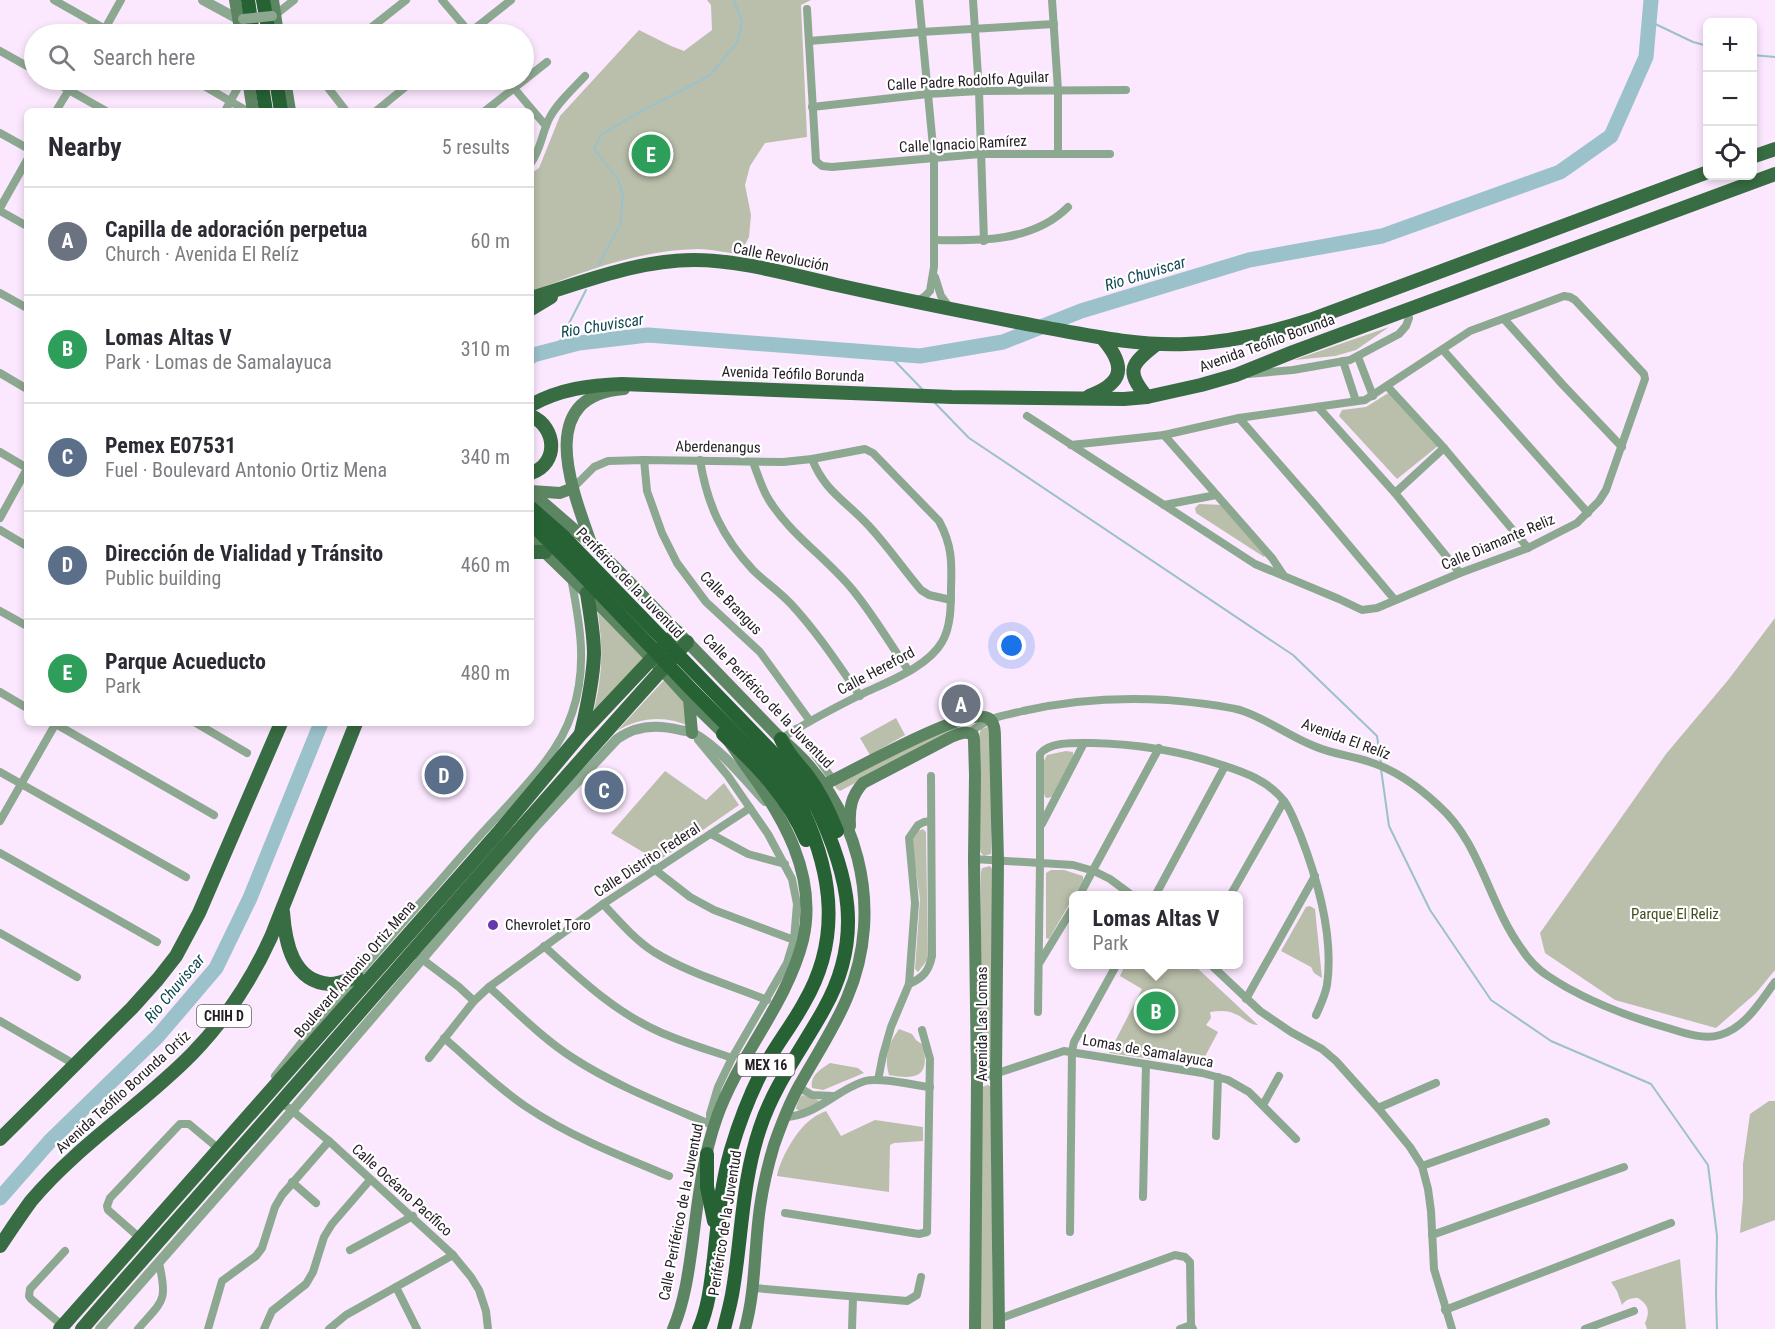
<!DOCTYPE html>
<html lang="en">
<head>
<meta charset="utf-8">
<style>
  body { margin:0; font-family:"Roboto Condensed",sans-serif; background:#f2f2f3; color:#2b2b33 }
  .controls { position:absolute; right:18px; top:18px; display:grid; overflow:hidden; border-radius:9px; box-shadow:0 3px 9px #0003 }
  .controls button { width:54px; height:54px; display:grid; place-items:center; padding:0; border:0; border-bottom:2px solid #e1e1e2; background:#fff; color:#2b2b33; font:30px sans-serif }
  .you { position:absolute; left:1012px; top:646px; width:21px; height:21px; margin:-15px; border:4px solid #fff; border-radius:50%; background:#1a73e8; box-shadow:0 0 0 9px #1a73e833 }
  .badge { display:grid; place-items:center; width:39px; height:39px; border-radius:50%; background:#6636ad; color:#fff; font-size:20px; font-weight:700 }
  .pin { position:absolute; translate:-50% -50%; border:3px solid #fff; box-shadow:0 2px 6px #0006 }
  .popup { position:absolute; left:1069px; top:891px; width:174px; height:78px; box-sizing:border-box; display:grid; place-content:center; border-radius:9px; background:#fff; filter:drop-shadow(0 2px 4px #0005); font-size:20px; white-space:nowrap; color:#7c7c81 }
  .popup b { font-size:22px; color:#2b2b33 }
  .popup::after { content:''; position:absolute; left:50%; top:100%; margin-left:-12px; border:12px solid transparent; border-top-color:#fff }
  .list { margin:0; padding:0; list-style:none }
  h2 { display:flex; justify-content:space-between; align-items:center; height:78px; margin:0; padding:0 24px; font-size:26px }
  h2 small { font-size:20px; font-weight:400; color:#7c7c81 }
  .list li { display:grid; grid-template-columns:39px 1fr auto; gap:18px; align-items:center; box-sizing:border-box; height:108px; padding:0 24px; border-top:2px solid #e1e1e2 }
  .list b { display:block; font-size:22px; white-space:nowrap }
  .list p { margin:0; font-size:20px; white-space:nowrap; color:#7c7c81 }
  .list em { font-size:20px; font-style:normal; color:#7c7c81 }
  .icon { flex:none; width:33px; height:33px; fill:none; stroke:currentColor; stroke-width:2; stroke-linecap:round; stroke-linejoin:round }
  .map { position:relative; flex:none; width:1775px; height:1329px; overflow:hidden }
  .search { position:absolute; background:#fff; box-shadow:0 3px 9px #0003; left:24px; top:24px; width:510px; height:66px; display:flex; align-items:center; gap:15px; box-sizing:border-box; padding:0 21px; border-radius:33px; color:#7c7c81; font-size:22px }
  .panel { position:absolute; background:#fff; box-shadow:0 3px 9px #0003; left:24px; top:108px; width:510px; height:618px; border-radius:9px }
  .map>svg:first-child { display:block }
  .green { fill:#b9bfaa }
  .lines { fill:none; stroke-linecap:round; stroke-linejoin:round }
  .stream { stroke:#9bc1cb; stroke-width:2 }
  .river { stroke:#9bc1cb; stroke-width:15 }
  .minor { stroke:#8da890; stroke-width:8 }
  .tertiary { stroke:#8da890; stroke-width:10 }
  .secondary { stroke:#5c8562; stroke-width:12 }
  .primary { stroke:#386c42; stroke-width:14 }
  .trunk { stroke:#266234; stroke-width:14 }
  .tertiary-bridge { stroke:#8da890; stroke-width:10 }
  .trunk-bridge { stroke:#266234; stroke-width:14 }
  .poi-dot { fill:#6636ad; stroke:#fff; stroke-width:2 }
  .labels { text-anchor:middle; stroke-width:4.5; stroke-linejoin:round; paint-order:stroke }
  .shield { fill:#fff; stroke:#666166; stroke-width:1.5 }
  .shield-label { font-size:14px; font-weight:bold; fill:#241d25 }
  .street-label { font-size:15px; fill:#241d25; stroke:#fff }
  .park-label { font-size:15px; fill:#444f1d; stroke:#fff }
  .poi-label { font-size:15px; fill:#241d25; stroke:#fff; text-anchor:start }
  .water-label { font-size:16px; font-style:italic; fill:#114954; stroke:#fff }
</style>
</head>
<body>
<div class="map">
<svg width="1775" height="1329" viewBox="0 0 1775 1329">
  <rect width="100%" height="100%" fill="#fbe7fe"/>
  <g class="green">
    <path d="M707,0H811L801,5L807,137L765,143L750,166L745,185L751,215L749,237L740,254C726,253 712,249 698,249C640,250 584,271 531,292V173L539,168L560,116L639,30L671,46L684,51L712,30L711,5Z"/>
    <path d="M1389,327L1356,350L1335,356L1294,360Z"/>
    <path d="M1390,392L1438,446L1397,479L1339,416L1342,410L1366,407Z"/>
    <path d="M1199,504L1223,505L1266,553L1264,557L1196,513L1195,508Z"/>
    <path d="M598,613L646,659L591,722C602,681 604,655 598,613Z"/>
    <path d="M1775,618V970L1756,993L1716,1028L1615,1000L1545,953L1540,933L1666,754L1729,679Z"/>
    <path d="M666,678L685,701L691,727C666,715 640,717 617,731Z"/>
    <path d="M896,718L905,735L870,755L860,738Z"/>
    <path d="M951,725L958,726L957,729L840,791L836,788L835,785Z"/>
    <path d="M987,727L992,729L993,733L991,854L984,856L981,853L980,850L979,736L981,729Z"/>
    <path d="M1066,751L1073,752V756L1053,796L1048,798L1045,797L1044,793V761L1047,755Z"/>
    <path d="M665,771L706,800L724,783L739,805L658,861L611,833Z"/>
    <path d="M923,829L926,832V837L928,959L918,972L915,969L920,899L912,843C913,836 916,831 923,829Z"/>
    <path d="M990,866L993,870L990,1068L984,1070L981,1069L980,1065L981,872L982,868Z"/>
    <path d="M1051,870H1064L1083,876V880L1049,939L1046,938V873Z"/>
    <path d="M1310,906L1315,909L1322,978L1314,973L1311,967L1281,951L1306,907Z"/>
    <path d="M1125,965H1194L1258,1025C1248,1025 1244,1017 1235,1014C1227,1010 1219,1011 1210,1012L1211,1018L1206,1025L1218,1032L1200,1066L1109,1053L1142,989L1120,976Z"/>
    <path d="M899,1029L912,1034L916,1040L923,1045C930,1077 917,1080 889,1075C884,1056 888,1045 899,1029Z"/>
    <path d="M830,1063L858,1068L864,1073L823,1090L812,1088C810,1075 820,1070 830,1063Z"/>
    <path d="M988,1085L991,1087V1098L993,1329H979L981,1087Z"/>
    <path d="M802,1095L818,1100L820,1103L801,1111L796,1109C797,1104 798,1100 802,1095Z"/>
    <path d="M1769,1101H1775V1220L1740,1233L1743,1198V1164L1750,1114Z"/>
    <path d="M826,1111L841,1136L875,1120L923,1127V1141L894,1143L890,1145L889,1192L777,1176C780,1159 798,1127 813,1118C816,1115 822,1113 826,1111Z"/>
    <path d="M1680,1259L1686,1329H1647L1645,1323C1650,1312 1649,1305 1638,1298C1631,1298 1626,1299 1622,1305L1617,1291L1611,1282Z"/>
  </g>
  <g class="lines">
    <g class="stream">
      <path d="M1649,21L1693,42L1708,46"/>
      <path d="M1752,55L1775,57"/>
      <path d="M598,266L620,225L623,196L618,179L594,149L601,135L636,114L709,76L737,43L742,22L734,0"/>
      <path d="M556,349L586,290"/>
      <path d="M888,354L923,390"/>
      <path d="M935,403L969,438L1293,655L1377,736L1381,763"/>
      <path d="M1381,769L1389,826L1430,910L1491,1000L1551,1041L1651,1084L1708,1165L1717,1236L1716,1293L1717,1329"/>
    </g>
    <g class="river">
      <path d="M531,357L533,355L579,343L648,335L920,356L1003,342L1081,311L1249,260L1382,236L1560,172L1611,136L1646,57L1651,0"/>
      <path d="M0,1198L50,1141L158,1036L216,968L250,898L321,723"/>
    </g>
    <g class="minor">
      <path d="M54,0L114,34"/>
      <path d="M442,0L471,34"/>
      <path d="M973,0L979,91L984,241"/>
      <path d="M1052,0L1058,90V154"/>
      <path d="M807,9L816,161L822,166L832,167L980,154H1110"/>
      <path d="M275,15L294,0"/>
      <path d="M102,34L121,0"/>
      <path d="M363,34L406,0"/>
      <path d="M468,34L511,0"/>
      <path d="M809,41L921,32L1054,24"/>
      <path d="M0,51L34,70"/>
      <path d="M51,80L106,111"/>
      <path d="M194,80L247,111"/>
      <path d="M322,80L346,111"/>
      <path d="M507,80L546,126"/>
      <path d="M301,85L307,80"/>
      <path d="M812,107L928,94L979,91L1126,90"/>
      <path d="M56,111L75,80"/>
      <path d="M225,111L242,80"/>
      <path d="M376,111L414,80"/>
      <path d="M485,111L547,62"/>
      <path d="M0,133L27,148"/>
      <path d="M531,163C541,149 542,133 549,119C557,103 573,89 585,76"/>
      <path d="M0,208L27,160"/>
      <path d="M0,211L27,226"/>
      <path d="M934,240C980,241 1033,242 1068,207"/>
      <path d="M935,277L941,296L950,308"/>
      <path d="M0,293L27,308"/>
      <path d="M915,302L924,297L930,291L934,267V157L919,0"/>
      <path d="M1504,319L1563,385L1622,447"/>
      <path d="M1443,350L1588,513"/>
      <path d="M1358,357L1373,396"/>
      <path d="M1343,361L1356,401"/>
      <path d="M0,373L27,389"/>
      <path d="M1248,374L1293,370L1350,360L1399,334L1406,326L1409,318L1407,310"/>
      <path d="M1387,386L1444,448L1528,548"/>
      <path d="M1318,407L1395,493L1460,573"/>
      <path d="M1027,416L1255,564L1339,599L1362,610L1377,608L1460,573L1528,548L1577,523L1599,501L1606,490L1645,379L1644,374L1575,300L1570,297L1564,296L1470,331L1365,400L1239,418L1164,435L1071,445"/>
      <path d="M1239,418L1315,505L1395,600"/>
      <path d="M1164,435L1272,558L1284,576"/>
      <path d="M0,452L27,468"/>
      <path d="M812,459C825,492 846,501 868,525C887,545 903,569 921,590L929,595L951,600"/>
      <path d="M644,460L647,491L662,533L677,563L706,602L760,652L810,721"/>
      <path d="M700,460C707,504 722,537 753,570C765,582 779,591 791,604C817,632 838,664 860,696"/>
      <path d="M753,462C758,475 762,489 769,500C792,537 830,560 856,594C875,618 891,645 908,670"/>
      <path d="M573,488L594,467L608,461L644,460L783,462L812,459L865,449L873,453L939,521C952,545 952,562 951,588C951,605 951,627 942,642C928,667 887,682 862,694C834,708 806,722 781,739"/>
      <path d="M1395,493L1444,448"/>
      <path d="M1164,505L1216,495"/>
      <path d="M0,518L27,469"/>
      <path d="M0,530L27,546"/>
      <path d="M0,611L27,626"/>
      <path d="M0,692L27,708"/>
      <path d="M54,723L214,815"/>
      <path d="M196,723L247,753"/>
      <path d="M796,729L834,781"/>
      <path d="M969,733C976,728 982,723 990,720C999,715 1012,714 1023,711C1071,700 1118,697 1167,700C1191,702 1216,704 1240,710C1266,718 1288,736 1314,746C1332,754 1352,756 1370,762C1395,770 1420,788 1439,806C1480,842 1489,904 1521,948C1528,959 1537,969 1548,976C1584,1000 1626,1016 1668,1028C1684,1033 1703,1040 1720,1035C1745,1028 1760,1002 1775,982"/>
      <path d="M698,740L728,776L768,834L792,879L797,904L794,940L787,963L732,1058L718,1087L710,1114V1118L714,1126"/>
      <path d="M0,772L186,877"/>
      <path d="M0,821L56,723"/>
      <path d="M1042,824L1084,743"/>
      <path d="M711,834L748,854L785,864"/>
      <path d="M0,853L157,942"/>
      <path d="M974,859L1073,865L1094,871L1110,879L1133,896"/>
      <path d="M654,869L690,897L714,910L794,940"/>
      <path d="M1079,896L1159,748"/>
      <path d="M1155,896L1225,766"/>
      <path d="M1230,896L1284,801"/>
      <path d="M603,904C619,921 634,939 654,952C688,973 730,985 767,1000"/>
      <path d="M0,933L77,977"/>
      <path d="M544,946C581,980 616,1013 662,1033C685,1043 709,1050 732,1058"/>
      <path d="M418,956L459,987L474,1001"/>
      <path d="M1040,962L1074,906"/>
      <path d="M1210,964L1260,1011L1291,1032L1322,1049L1336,1061L1378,1108L1410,1147L1422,1166L1428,1189L1431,1211L1434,1269L1452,1329"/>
      <path d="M909,984C923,978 929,971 932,956L931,776"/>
      <path d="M489,987C516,1011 543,1039 573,1058C616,1086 666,1105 714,1126"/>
      <path d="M1246,999L1315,876"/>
      <path d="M1038,1012L1040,862V754C1050,741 1077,743 1092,743C1138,744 1178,750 1222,765C1244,772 1269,781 1284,801C1291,810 1295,823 1300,834C1317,878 1334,937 1327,985C1325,996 1320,1006 1316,1015"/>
      <path d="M0,1021L74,1064"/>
      <path d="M444,1038C470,1060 498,1088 525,1106C569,1136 620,1156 669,1176"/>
      <path d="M429,1058L474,1001L489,987L603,904L750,808"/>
      <path d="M275,1076C325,1012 377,951 431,891C453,866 475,840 498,816C526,785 559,753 572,713C588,667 580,624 571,578"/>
      <path d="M878,1080L883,1055L891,1027L909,984L915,903L909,838L918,825L924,822L931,821"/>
      <path d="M977,1080L1064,1051L1202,1073L1228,1080L1249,1092L1296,1139"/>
      <path d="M798,1087L812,1095L833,1096"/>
      <path d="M279,1100L329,1141L453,1255L471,1277L479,1290L486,1311L488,1329"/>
      <path d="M1263,1105L1279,1076"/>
      <path d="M1378,1108L1436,1083"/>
      <path d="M785,1117C816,1116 836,1090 865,1081C880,1077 913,1085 930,1087"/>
      <path d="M1216,1136L1218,1077"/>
      <path d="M1422,1166L1546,1122"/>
      <path d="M292,1182L316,1203"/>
      <path d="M1143,1197L1146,1064"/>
      <path d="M785,1213L919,1234L927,1232L930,1059L922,1030"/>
      <path d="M1070,1232L1072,1051L1074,1042L1117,964"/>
      <path d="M1432,1235L1624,1167"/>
      <path d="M140,1238L108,1210L107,1206L110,1198L180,1124H189L219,1149"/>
      <path d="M350,1250L413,1216"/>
      <path d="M396,1287L417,1329"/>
      <path d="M754,1288L907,1301L917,1295L921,1277"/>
      <path d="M1445,1310L1671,1223"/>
      <path d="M999,1319L1175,1255L1185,1257L1190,1262L1191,1325L1193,1329"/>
      <path d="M63,1326L31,1299L29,1296L30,1289L65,1251"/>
      <path d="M138,1329C163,1300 168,1302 159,1263"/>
      <path d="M208,1329L222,1281L256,1256L262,1248L275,1207L282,1195L329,1141"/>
      <path d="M264,1329L272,1311L306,1284L313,1272L324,1237L332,1224L370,1180"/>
      <path d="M329,1329L346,1315L453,1255"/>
      <path d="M852,1329L853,1297"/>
      <path d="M1180,1329L1191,1325"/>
      <path d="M1585,1329L1634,1311"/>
    </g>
    <g class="tertiary">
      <path d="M203,0L238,19H243"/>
      <path d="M100,1329L292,1111L536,826L617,739C636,725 657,724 680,730C684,731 689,731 693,733C720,748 745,779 765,801"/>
    </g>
    <g class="secondary">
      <path d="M235,0L241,34"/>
      <path d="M273,0L278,34"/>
      <path d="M248,80L253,111"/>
      <path d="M285,80L290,111"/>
      <path d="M531,491L560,493L573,488"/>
      <path d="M531,492L591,544L613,565L781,739C858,801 886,907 847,998C834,1029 815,1057 799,1086C789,1104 781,1125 774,1145C768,1165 763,1186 760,1207C754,1248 756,1289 745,1329"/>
      <path d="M531,539C584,590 637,641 686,696C698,709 710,720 722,732C731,743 738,755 746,766C783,816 818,875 803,940C787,1004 739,1055 717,1117C703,1156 698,1199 693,1239C689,1269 685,1301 673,1329"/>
      <path d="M591,543C572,489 534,396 624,389"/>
      <path d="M689,699L692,733"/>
      <path d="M825,784C852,772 965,706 988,718C995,722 995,731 995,739L998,861L996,1074L999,1329"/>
      <path d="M850,826C849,809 851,796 863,783L951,737C959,734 966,730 973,735L974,740L975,775L974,859L977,1080L975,1329"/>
    </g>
    <g class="primary">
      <path d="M1752,157L1775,149"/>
      <path d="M531,298C584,282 638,260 694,260C740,260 792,275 837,285C904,300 970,313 1037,326C1087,335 1136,346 1186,344C1229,343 1270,333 1310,320L1708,172"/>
      <path d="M531,309L551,297"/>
      <path d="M1089,396C1124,383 1126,366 1103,339"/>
      <path d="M1147,397C1124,370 1132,363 1157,344"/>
      <path d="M531,405C560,389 590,385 622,384L952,397L1124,399L1147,397L1201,385L1236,375L1293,352L1775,174"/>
      <path d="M531,416C557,427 559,464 531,473"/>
      <path d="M531,552H545"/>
      <path d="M581,733C587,708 593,681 594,654C594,634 590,613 587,593"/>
      <path d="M283,912C285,941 292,982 330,984C339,984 348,980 357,977"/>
      <path d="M0,1139L132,1008L158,979L176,956L199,913L281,723"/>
      <path d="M0,1246C10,1231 20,1216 31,1201C78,1145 142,1105 192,1054C226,1019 251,981 271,937L356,723"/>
      <path d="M60,1329L498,833L580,735L677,632"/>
      <path d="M82,1329C148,1252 216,1177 282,1101C417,947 550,792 687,642"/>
    </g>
    <g class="trunk">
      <path d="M248,0L253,34"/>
      <path d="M263,0L269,34"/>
      <path d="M261,80L266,111"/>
      <path d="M276,80L281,111"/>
      <path d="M531,523L573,565"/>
      <path d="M723,734C757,765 788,797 806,840"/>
      <path d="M781,739C787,753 797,763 807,775C820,792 829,811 837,831"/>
      <path d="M707,1154V1187L714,1221"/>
      <path d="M699,1329C709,1306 711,1282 714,1258C718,1221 721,1185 731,1150C739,1123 749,1097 761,1073C773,1049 791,1027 804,1003C841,940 833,875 803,811"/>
      <path d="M724,1329C727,1316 731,1303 733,1289C742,1235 742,1181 760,1128C774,1085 802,1049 824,1009C864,938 849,875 816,806"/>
    </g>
    <path class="tertiary-bridge" d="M243,19L272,16"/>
    <g class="trunk-bridge">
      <path d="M531,508L564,537L777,757L816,806"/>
      <path d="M573,565L691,689L780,779L803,811"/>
    </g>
  </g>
  <circle class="poi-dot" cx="493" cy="925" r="6"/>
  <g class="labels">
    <g class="shield">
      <rect x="197" y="1005" width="54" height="22" rx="4.5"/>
      <rect x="737.5" y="1054" width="57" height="22" rx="4.5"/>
    </g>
    <g class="shield-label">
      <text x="224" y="1021">CHIH D</text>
      <text x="766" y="1070">MEX 16</text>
    </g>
    <g class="street-label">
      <text transform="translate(968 81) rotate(-3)" y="5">Calle Padre Rodolfo Aguilar</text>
      <text transform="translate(963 144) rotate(-3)" y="5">Calle Ignacio Ramírez</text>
      <text transform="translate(781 257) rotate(11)" y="5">Calle Revolución</text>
      <text transform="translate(1267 343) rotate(-20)" y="5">Avenida Teófilo Borunda</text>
      <text transform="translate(793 374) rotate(2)" y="5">Avenida Teófilo Borunda</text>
      <text transform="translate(718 447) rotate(1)" y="5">Aberdenangus</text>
      <text transform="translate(1498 542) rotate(-23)" y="5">Calle Diamante Reliz</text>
      <text transform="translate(630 583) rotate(46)" y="5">Periférico de la Juventud</text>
      <text transform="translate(731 603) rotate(46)" y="5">Calle Brangus</text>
      <text transform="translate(876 671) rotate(-28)" y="5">Calle Hereford</text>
      <text transform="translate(768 701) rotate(46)" y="5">Calle Periférico de la Juventud</text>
      <text transform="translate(1346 739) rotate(20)" y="5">Avenida El Relíz</text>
      <text transform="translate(647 860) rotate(-33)" y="5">Calle Distrito Federal</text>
      <text transform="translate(355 969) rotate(-49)" y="5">Boulevard Antonio Ortiz Mena</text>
      <text transform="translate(982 1024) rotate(-90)" y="5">Avenida Las Lomas</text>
      <text transform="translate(1148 1051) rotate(10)" y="5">Lomas de Samalayuca</text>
      <text transform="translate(123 1092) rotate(-42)" y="5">Avenida Teófilo Borunda Ortíz</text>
      <text transform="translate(402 1190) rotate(42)" y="5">Calle Océano Pacífico</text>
      <text transform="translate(681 1212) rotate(-79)" y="5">Calle Periférico de la Juventud</text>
      <text transform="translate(725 1223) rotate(-81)" y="5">Periférico de la Juventud</text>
    </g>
    <g class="park-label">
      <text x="1675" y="919">Parque El Reliz</text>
    </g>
    <g class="poi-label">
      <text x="505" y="930">Chevrolet Toro</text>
    </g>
    <g class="water-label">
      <text transform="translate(1145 273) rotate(-17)" y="6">Rio Chuviscar</text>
      <text transform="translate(602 325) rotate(-9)" y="6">Rio Chuviscar</text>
      <text transform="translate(174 988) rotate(-50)" y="6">Rio Chuviscar</text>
    </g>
  </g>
</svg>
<div class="controls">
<button>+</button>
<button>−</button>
<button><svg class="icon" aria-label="locate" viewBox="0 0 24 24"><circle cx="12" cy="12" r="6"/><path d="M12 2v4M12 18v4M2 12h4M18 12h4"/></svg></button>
</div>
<div class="you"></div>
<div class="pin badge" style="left:961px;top:704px;background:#6b7280">A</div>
<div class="pin badge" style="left:1156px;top:1011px;background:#2e9e5b">B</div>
<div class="popup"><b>Lomas Altas V</b>Park</div>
<div class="pin badge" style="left:604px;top:790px;background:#5c6f8a">C</div>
<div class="pin badge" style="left:444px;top:775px;background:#5c6f8a">D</div>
<div class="pin badge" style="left:651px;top:154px;background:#2e9e5b">E</div>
<div class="search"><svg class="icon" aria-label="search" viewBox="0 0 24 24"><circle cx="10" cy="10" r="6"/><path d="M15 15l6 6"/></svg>Search here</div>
<section class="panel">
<h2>Nearby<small>5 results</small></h2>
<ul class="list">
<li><span class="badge" style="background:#6b7280">A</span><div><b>Capilla de adoración perpetua</b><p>Church · Avenida El Relíz</p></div><em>60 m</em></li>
<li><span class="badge" style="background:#2e9e5b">B</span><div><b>Lomas Altas V</b><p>Park · Lomas de Samalayuca</p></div><em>310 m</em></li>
<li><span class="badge" style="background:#5c6f8a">C</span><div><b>Pemex E07531</b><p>Fuel · Boulevard Antonio Ortiz Mena</p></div><em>340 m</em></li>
<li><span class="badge" style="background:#5c6f8a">D</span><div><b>Dirección de Vialidad y Tránsito</b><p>Public building</p></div><em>460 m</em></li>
<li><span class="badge" style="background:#2e9e5b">E</span><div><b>Parque Acueducto</b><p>Park</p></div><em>480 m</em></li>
</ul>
</section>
</div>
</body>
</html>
